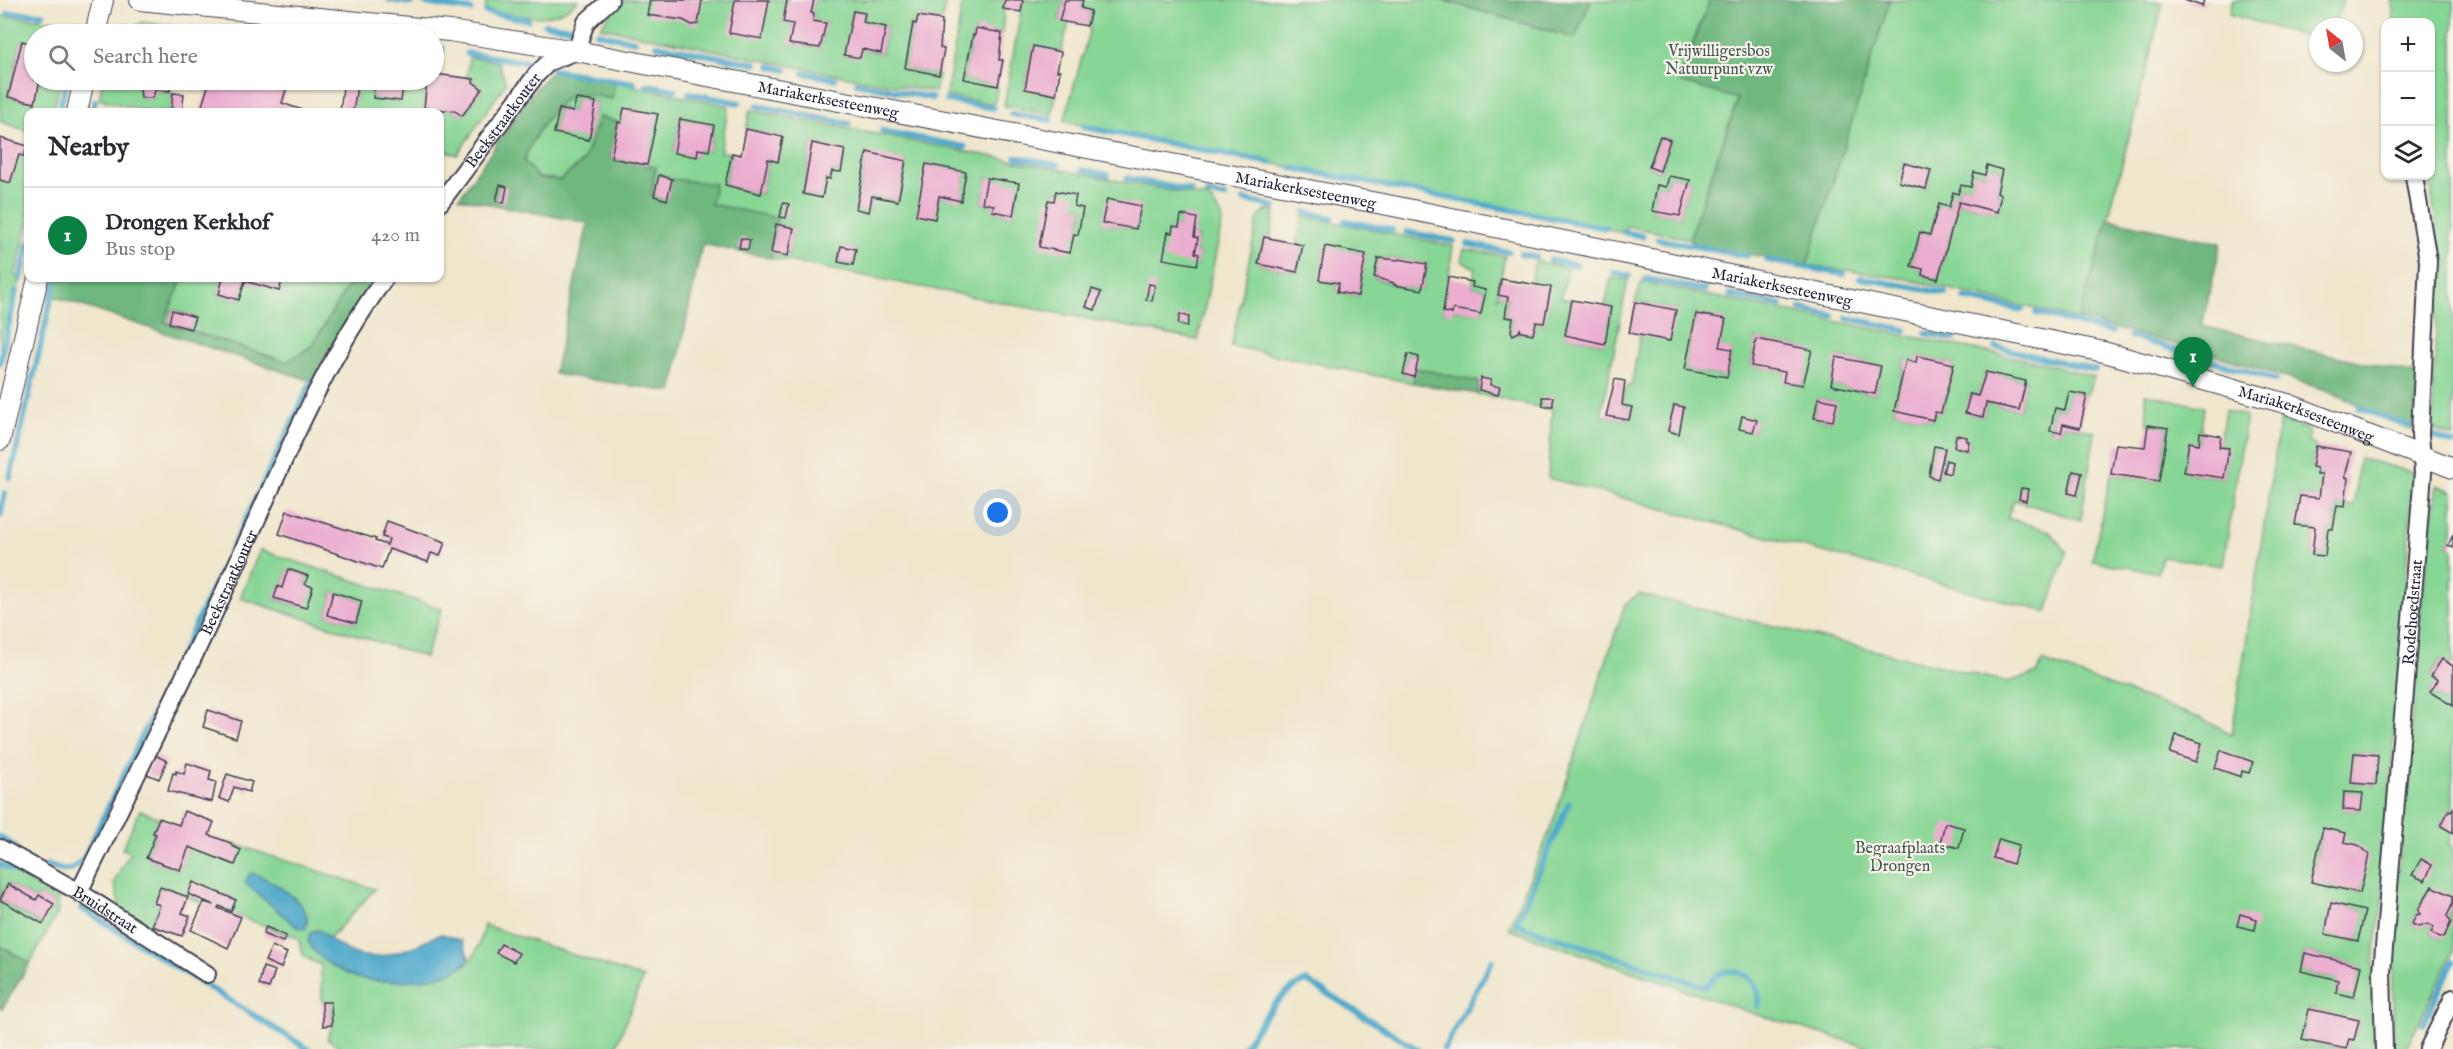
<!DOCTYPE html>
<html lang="en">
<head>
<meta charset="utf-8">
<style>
  body { margin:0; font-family:"IM FELL English",serif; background:#f7f7f7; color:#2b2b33 }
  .controls { position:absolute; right:18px; top:18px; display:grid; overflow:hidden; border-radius:12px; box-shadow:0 2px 4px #0004 }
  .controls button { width:54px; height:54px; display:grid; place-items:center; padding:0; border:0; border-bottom:2px solid #e1e1e2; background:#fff; color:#2b2b33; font:30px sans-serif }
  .compass { position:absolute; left:2309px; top:18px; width:54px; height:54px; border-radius:50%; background:#fff; box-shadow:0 2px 4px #0004; rotate:329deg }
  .you { position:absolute; left:998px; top:513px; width:21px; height:21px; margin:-15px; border:4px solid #fff; border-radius:50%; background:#1a73e8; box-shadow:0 0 0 9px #1a73e833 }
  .badge { display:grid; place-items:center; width:39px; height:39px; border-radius:50%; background:#0b8043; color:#fff; font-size:20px; font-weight:700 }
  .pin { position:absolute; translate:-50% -50px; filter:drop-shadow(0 2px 3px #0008) }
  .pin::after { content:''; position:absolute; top:32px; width:21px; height:18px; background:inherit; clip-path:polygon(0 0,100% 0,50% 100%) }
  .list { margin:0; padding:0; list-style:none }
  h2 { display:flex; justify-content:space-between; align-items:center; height:78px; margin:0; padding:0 24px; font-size:26px }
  h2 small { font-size:20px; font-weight:400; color:#7c7c81 }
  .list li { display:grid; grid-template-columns:39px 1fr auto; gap:18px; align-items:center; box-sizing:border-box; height:96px; padding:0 24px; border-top:2px solid #e1e1e2 }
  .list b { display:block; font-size:22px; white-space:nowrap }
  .list p { margin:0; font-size:20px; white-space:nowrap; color:#7c7c81 }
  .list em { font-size:20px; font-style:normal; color:#7c7c81 }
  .icon { flex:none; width:33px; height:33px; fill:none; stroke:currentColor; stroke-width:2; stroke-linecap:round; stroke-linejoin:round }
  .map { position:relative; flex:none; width:2453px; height:1049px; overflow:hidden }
  .search { position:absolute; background:#fff; box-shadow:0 2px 4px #0004; left:24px; top:24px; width:420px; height:66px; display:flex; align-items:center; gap:15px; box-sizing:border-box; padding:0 21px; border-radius:33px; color:#7c7c81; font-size:22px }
  .panel { position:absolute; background:#fff; box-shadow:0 2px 4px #0004; left:24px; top:108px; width:420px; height:174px; border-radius:12px }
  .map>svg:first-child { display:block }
  .green { fill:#88d695; stroke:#557c68; stroke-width:1.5; fill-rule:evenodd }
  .forest { fill:#6eb77e; stroke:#486c5c; stroke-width:1.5 }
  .water { fill:#4ba8ca; stroke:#366582; stroke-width:1.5 }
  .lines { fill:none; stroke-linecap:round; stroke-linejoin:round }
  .stream { stroke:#4ba8ca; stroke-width:6 }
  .building { fill:#ebaecf }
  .minor-casing { stroke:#413f51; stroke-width:20 }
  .tertiary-casing { stroke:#413f51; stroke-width:22 }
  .minor { stroke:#fff; stroke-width:16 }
  .tertiary { stroke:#fff; stroke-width:20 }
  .labels { text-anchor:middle; stroke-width:4.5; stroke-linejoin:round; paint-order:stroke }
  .park-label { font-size:16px; fill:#415856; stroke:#f7f3e8 }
  .street-label { font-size:16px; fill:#22223b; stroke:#f7f3e8 }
</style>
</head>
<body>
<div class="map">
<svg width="2453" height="1049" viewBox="0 0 2453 1049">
  <rect width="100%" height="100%" fill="#f7f3e8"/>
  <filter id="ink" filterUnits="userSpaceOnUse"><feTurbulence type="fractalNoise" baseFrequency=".0167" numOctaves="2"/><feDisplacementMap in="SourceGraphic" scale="12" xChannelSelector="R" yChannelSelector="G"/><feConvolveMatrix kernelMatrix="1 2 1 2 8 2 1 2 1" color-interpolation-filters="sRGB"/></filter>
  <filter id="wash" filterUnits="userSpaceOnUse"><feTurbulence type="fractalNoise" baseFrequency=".008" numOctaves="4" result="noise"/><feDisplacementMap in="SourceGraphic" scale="24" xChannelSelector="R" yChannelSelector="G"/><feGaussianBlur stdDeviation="1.35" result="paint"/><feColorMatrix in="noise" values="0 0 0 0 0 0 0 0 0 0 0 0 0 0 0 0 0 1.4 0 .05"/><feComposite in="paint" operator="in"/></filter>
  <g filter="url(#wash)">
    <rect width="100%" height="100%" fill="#efe6cc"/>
    <g class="green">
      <path d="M486,0H578C550,27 519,15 485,10Z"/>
      <path d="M621,0H787L783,22L793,24L790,44L820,48L826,23L813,21L814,14L811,13L814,0H946L942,20L918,16L916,24L913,23L905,68L939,75L935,92L853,78L600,27ZM853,11L865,13L863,22L886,27L881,53L862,49L845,55Z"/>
      <path d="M963,0H1005L1002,33L976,29L975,35H973L964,79L998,86L994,104L946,96Z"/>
      <path d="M1023,0H1065L1059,20L1069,23L1061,52L1033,47L1025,89L1056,95L1052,115L1004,106Z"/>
      <path d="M1083,0H1442L1575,38L1591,0H1710L1681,71L1738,98L1689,239L1627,226L1623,233L1064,122L1090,28L1087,26L1091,11L1081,8ZM1660,137L1670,140L1660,171L1649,167ZM1669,176L1690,180L1680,216L1652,211L1657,186L1666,187Z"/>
      <path d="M1890,0H2149L2163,4L2108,219L2079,319L1906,279L1807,265ZM1904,163L1931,170L1926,189L1899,182ZM1987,166L2002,170L1997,193L2001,195L1997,212L1959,202L1938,279L1922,275L1923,269L1911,265L1920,232L1930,235L1939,204L1949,207L1954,193L1958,194L1961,185L1971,187L1975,172L1985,175Z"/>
      <path d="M2233,0H2343L2337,20L2344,27H2318V40L2229,14Z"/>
      <path d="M2392,0H2453V227L2450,240L2453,241V437L2432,429L2437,303L2448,261L2441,260L2429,176H2430V22H2394Z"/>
      <path d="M0,16L62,21L69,34H34V44L22,41L8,97L35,103L40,80H61L53,112H28V131L1,122Z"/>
      <path d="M142,22L173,25V34H124Z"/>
      <path d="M469,57L498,62L506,83L457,155L440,148V112H353L357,86L374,88L373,98L401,101L404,80H427L424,107L455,111L462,116L482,89L473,82V79L467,78Z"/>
      <path d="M103,80H139L141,98H153L155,90L173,93L171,112H175H150L99,99Z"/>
      <path d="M615,82L729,106L720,152L732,153L725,185L761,194L768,159L778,161L783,137L746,129L750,110L1209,198L1223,218L1198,340L771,258V253L788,256L793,228L776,224L777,218L711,204L672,179L660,175L654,196L651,195L656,168L647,165L657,114L625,108L621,123L599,117L584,160L560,180L538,178L524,161C531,142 556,95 579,94C589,94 601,97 612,99ZM576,99L596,102L589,139L554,133L559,108L573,112ZM680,119L714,125L709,151L698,149L696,157L674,152ZM812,143L845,150L841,172L832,171L830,179L826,178L822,198L803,194ZM867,153L906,161L898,201L872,196L869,212L856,209ZM926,164L966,172L961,200L939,196L935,218ZM987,178L1019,184L1013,215L993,211L994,205L982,203ZM1056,191L1074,206L1083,208L1078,234H1074L1054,201ZM1140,206L1136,229L1103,223ZM1181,216L1194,237L1198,238L1195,253L1199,254L1197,265L1172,233L1173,226L1179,227ZM841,246L856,249L853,265L838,262ZM1092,289L1101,292L1095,310L1087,307Z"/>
      <path d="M19,155L28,157V224L15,276L20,280L0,363V180L10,183Z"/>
      <path d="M1268,209L1275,211L1270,239L1264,238L1258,264L1297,272L1303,245L1297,244L1303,216L1453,246L1443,312L1452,313L1453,309L1481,314L1486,290L1472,287L1475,268L1461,261L1464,249L1505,256L1497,298L1498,295L1508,297L1505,317L1513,318L1511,329L1513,335L1519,333L1520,329L1522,332L1533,334L1536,322L1544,323L1531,284L1535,261L1568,268L1561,298L1572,300L1565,335L1604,344L1611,308L1605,306L1611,278L1628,280L1601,417L1606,416L1629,420L1632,407L1622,405L1624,391L1632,383L1640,335L1676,310L1635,302L1642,282L2042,363L2094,377L2087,395L2070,392L2065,410L2055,408L2050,430L2061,433L2063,424L2095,432L2081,520L2014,500L2007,518L2049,531L2067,552L2047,612L1548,478L1552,410L1477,394L1479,382L1416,368L1418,357L1408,354L1403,374L1414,377L1413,383L1231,346L1258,218ZM1325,247L1366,254L1358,296L1337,292L1339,283L1320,280ZM1378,258L1399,259L1427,264L1422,290L1394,285L1374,277ZM1696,314L1725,319L1720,347L1732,350L1727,377L1685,369ZM1756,339L1811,350L1803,385L1784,382L1785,372L1751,366ZM1918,356L1954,364L1941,413L1935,412L1933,420L1894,411L1905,360L1916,363ZM1837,357L1881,366L1875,394L1831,385ZM1986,372L2026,381L2019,410L1986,403L1983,417L1966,413L1970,394L1978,396ZM1818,398L1836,402L1832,421L1814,418ZM1674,405L1683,407L1678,434L1668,431ZM1743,417L1756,420L1753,432L1740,428ZM1956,435L1966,437V441L1969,442L1967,450L1954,447ZM1934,446L1945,448L1938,479L1929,476ZM2073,471L2082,473L2077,495L2068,493Z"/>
      <path d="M183,278H223L219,294L239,300L245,281L279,291L283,278L293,280L294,278H350V282L312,346L287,362L163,322ZM172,310L194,316L191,329L169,322Z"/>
      <path d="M2145,394L2204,407L2199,444L2189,443L2185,472L2224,478L2228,449L2219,447L2225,410L2246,417L2223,566L2162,557L2158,573L2092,561L2111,474L2159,481L2168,428L2148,425Z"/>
      <path d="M2280,420L2309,430L2308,442L2316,446L2312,467L2317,468V474H2322L2319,498L2300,496L2295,525L2315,527L2312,555L2325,556L2328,529H2334L2337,505L2354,506L2359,458L2413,472L2382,905L2373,961L2375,1049H2346L2349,1039H2354L2359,1021L2309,1009L2302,1040L2343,1049H1874L1758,1015L1508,929L1551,828L1625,604L1639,594L2007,682L2038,673L2042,661L2200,718L2232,734ZM2354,753L2378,755L2376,785L2352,783ZM2344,792L2362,793L2361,811L2343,810ZM2323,828L2342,849L2347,874L2364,878L2360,893L2311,881ZM2332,903L2364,911L2358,941L2325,934ZM2305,953L2361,966L2354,997L2336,993L2338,980L2301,971Z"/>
      <path d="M2437,485L2453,492V533L2448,546L2453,548V666L2441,659L2431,675L2438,680L2430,692L2453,706V808L2451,811L2449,810L2441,826L2453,833L2448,845L2453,848V896L2426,895L2418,910L2420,914L2416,915L2412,924L2419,927L2428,924L2434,927L2431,933L2440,938L2453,903V952L2406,1049H2393V980L2404,772L2410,774L2412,695L2418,628ZM2421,860L2432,865L2428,872L2413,875Z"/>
      <path d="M260,550L442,609L425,657L240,598ZM288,570L308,576L305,584L306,608L275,599L278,587L282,588ZM333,592L362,601L356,623L327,615Z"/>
      <path d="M140,810L159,818L153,833L156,834L146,858L179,870L189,847L231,846V843L375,889L329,939L319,930H315L321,957L465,966C477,953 481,942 484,925L643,978L615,1049H344L327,1039L332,1025L331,1003L322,1002L321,965L304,957L298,938L160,887L154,903L160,905L149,930L121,913L114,882L130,852L122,849Z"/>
      <path d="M0,866L18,874L59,899L58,912L30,963L0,946V900L42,924L54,904L39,895L36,900L8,884L0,899Z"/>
    </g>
    <g class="forest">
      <path d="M1442,0H1591L1575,38Z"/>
      <path d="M1710,0H1890L1807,265L1694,244L1689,239L1738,99L1679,82Z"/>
      <path d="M553,70L615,82L612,99C601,97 589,94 579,94C556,95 531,141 524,161L538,178L560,180L584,161L599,117L618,122L611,158L656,167L651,195L667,199L672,179L715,184L711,204L777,218L771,258L702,244L672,392L554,374L588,223L459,198L536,88Z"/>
      <path d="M2108,219L2221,243L2202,326L2420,375L2412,430L2329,391L2205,352L2079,319Z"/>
      <path d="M56,278H183L164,322L287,362L312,346L350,282V278H377L327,354L312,381L52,296Z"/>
      <path d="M1416,368L1479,382L1477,394L1413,383Z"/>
      <path d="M0,946L30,963L2,1009L0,1008Z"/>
    </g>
    <g class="water">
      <path d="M250,873C267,876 316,905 306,927L304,929L297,927L245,883Z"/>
      <path d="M319,930C356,962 373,963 417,945C426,942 434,935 443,934L462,941L469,957C462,983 376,985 355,977C339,971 315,958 308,941L311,932Z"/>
    </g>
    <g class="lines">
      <g class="stream">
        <path d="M389,0L411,3"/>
        <path d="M425,3L471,10"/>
        <path d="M486,12L528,20"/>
        <path d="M8,13L43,14"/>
        <path d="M545,24L572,28"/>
        <path d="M597,33L635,41"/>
        <path d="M656,45L756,64"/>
        <path d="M434,47L443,49"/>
        <path d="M467,53L526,62"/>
        <path d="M770,66L786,70"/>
        <path d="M553,70L634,83"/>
        <path d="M804,73L835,79"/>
        <path d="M857,83L932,98"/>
        <path d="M647,85L675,90"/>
        <path d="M689,93L739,103"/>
        <path d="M946,100L993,108"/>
        <path d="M757,106L849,124"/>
        <path d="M59,112L67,80"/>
        <path d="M92,112L95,101"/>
        <path d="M1011,114L1051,120"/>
        <path d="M1084,127L1271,163"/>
        <path d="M882,131L965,147"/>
        <path d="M1016,157L1058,165"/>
        <path d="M1291,168L1606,228"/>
        <path d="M1083,170L1108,175"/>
        <path d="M1127,178L1191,191"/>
        <path d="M1207,194L1225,197"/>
        <path d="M1244,200L1275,207"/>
        <path d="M1305,212L1332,218"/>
        <path d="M1345,221L1392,230"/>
        <path d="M1406,232L1453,241"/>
        <path d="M1624,232L1643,236"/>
        <path d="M1658,239L1747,256"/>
        <path d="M1468,244L1508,252"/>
        <path d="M1521,254L1536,257"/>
        <path d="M1550,260L1576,265"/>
        <path d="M1766,260L1843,274"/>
        <path d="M1614,273L1629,276"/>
        <path d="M1860,278L1945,293"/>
        <path d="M1646,279L1705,290"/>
        <path d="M20,280L28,244"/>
        <path d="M1730,295L1781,305"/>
        <path d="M1965,298L2022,310"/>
        <path d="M1801,309L1833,316"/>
        <path d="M2036,313L2112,332"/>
        <path d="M1847,318L1905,330"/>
        <path d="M1926,333L1954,339"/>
        <path d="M2130,336L2276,380"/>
        <path d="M1996,347L2095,370"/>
        <path d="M0,363L16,292"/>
        <path d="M2359,408L2409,426"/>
        <path d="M2434,436L2453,444"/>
        <path d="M10,478L56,278"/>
        <path d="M0,516L5,493"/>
        <path d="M1569,803L1516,924L1706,987C1724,958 1763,972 1758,1006"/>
        <path d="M0,837L15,847"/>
        <path d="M0,864L13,870"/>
        <path d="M47,865C65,873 71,873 84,858L312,381"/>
        <path d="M81,908L308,1049"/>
        <path d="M2423,1024L2453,962"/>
        <path d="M1242,1049C1259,1026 1278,990 1307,981L1417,1049"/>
        <path d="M1444,1049L1492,961"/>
      </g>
    </g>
    <g id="blocks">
      <g class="building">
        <path d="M650,0H702L698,24L692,25L683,20L647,15Z"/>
        <path d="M735,0H769L762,39L729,33Z"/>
        <path d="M787,0H814L811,13L814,14L813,21L826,23L820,48L789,44L793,24L783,22Z"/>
        <path d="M1005,0H1023L1021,12L1003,9Z"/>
        <path d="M1065,0H1083L1081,8L1091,11L1087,26L1059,21Z"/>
        <path d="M2184,0H2204L2202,6Z"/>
        <path d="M853,11L865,13L863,22L886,27L881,53L862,49L860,58L844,55Z"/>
        <path d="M918,16L942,20L940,48L944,49L939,75L905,68L913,23L916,24Z"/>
        <path d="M976,28L1002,33L999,60H1003L998,86L964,79L973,35H975Z"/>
        <path d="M22,41L34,44V80H40L35,103L8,97Z"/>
        <path d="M1033,46L1061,52L1057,71H1060L1056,95L1025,89Z"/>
        <path d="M434,74L474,79L473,82L482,89L462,116L455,111L424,108L427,80H434Z"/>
        <path d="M139,80H171L170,91L155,90L153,98H141Z"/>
        <path d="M210,80H289L282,103L308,112H200Z"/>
        <path d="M344,80H358L353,112H340Z"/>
        <path d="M361,80H404L401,101L373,98L374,88L361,86Z"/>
        <path d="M173,93L184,94L182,112H171Z"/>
        <path d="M576,99L596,102L589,140L554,133L559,109L573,112Z"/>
        <path d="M624,108L658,114L647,165L611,158L618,122L621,123Z"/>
        <path d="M680,119L714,125L709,151L698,149L697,157L674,153Z"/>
        <path d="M746,129L783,137L778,162L768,159L761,194L725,185L732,153L741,155Z"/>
        <path d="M1660,136L1670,140L1660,171L1649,167Z"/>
        <path d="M0,138L28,146L24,156L19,155L10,183L0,180Z"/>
        <path d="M812,143L845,150L841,172L832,171L830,179L826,178L822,198L803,194Z"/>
        <path d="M867,152L906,161L898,201L872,196L869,212L856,209Z"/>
        <path d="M1904,163L1931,170L1926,189L1899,182Z"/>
        <path d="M926,164L966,172L961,201L939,196L935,219L916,215Z"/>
        <path d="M1987,165L2002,170L1997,193L2001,195L1997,212L1959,202L1938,279L1922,275L1923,269L1911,266L1920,232L1930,235L1939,204L1949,207L1953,192L1958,194L1961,185L1971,187L1974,172L1985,175Z"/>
        <path d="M659,175L672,179L667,200L654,196Z"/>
        <path d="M1669,176L1690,180L1680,216L1652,211L1657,185L1666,187Z"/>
        <path d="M987,178L1019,183L1013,215L992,211L994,205L982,203Z"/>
        <path d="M500,185L507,187L504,203L496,201Z"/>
        <path d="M1056,191L1076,195L1074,206L1083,208L1078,235L1074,234L1070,253L1039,247L1048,200L1054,201Z"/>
        <path d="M1107,199L1141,206L1136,229L1102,223Z"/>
        <path d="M783,203L789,204L786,218L780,217Z"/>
        <path d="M1181,215L1197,218L1194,237L1198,238L1195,253L1199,254L1197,265L1163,259L1168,232L1172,233L1173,226L1179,227Z"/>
        <path d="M776,224L794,228L788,256L771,253Z"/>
        <path d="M1264,237L1303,245L1297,272L1258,264Z"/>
        <path d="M741,238L750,240L748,250L739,248Z"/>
        <path d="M841,246L856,249L853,265L838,262Z"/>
        <path d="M1325,246L1366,254L1358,296L1337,292L1339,283L1319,280Z"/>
        <path d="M1378,258L1398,260L1399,259L1427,264L1422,290L1394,285V283L1374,277Z"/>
        <path d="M1448,277L1473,282L1472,287L1486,290L1481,314L1453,309L1452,314L1443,312Z"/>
        <path d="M223,278H283L279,291L245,281L239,300L219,294Z"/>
        <path d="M1501,279L1551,287L1544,323L1536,322L1533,334L1521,332L1520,329L1519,332L1513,335L1511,331L1513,318L1505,317L1508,297L1498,295Z"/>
        <path d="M1149,284L1155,285L1152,301L1146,300Z"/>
        <path d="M1092,289L1101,292L1095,310L1086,307Z"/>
        <path d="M1572,300L1611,307L1605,344L1565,335Z"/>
        <path d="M1635,302L1676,310L1670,341L1629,333Z"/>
        <path d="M172,310L195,317L191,329L169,323Z"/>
        <path d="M1180,314L1189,317L1187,327L1178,324Z"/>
        <path d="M1696,314L1726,319L1720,347L1732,349L1727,377L1685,369Z"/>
        <path d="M1756,339L1812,350L1803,385L1783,382L1785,372L1751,366Z"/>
        <path d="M1408,354L1419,357L1414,377L1403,374Z"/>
        <path d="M1917,356L1954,364L1941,413L1935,412L1933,420L1894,411L1906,360L1916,363Z"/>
        <path d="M1836,357L1881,366L1875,394L1831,385Z"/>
        <path d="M1986,372L2026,381L2019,410L1986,403L1983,417L1965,413L1970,394L1978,396Z"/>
        <path d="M1481,378L1491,380L1490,385L1500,387L1498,395L1479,390Z"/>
        <path d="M1615,379L1625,381L1622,405L1632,407L1629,420L1606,416Z"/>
        <path d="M2069,392L2087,395L2080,428L2063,424L2061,433L2050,431L2055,408L2065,410Z"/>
        <path d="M1542,397H1553V406H1543Z"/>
        <path d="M1818,398L1837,402L1833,421L1814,418Z"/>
        <path d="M1674,405L1684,407L1679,434L1668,431Z"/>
        <path d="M1742,416L1757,420L1753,432L1739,429Z"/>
        <path d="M2148,425L2168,428L2159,481L2111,474L2116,444L2145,447Z"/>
        <path d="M2200,432L2221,436L2219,447L2229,448L2224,478L2184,472L2189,442L2199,444Z"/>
        <path d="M1956,435L1967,437L1966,441H1969L1967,450L1954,447Z"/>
        <path d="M1934,446L1945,448L1938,479L1929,476Z"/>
        <path d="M2316,446L2351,452L2345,477L2348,478L2345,506L2337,505L2333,529H2328L2325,556L2312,555L2315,527L2295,525L2300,496L2319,498L2322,474H2317V468L2312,467Z"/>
        <path d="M1946,460L1952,462L1950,474L1943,472Z"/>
        <path d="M2073,471L2082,473L2077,495L2068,493Z"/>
        <path d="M2021,488L2028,489L2026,501L2019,499Z"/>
        <path d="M287,511L376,539L375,541L387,545L389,539L382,537L387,521L445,542L440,556L431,553L428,562L389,549L382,569L279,534Z"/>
        <path d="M2453,534V548L2448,546Z"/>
        <path d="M288,569L308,576L305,584L313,587L306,608L274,598L278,586L282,588Z"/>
        <path d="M333,592L362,601L356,623L327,615Z"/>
        <path d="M2442,659L2453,666V706L2430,692L2438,680L2431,676Z"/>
        <path d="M208,710L241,721L236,738L203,727Z"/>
        <path d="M2176,735L2202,743L2196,762L2170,753Z"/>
        <path d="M2221,750L2253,762L2249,773L2242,771L2241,777L2215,768Z"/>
        <path d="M2354,753L2378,755L2376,785L2351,783Z"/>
        <path d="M155,755L167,761L159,779L147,774Z"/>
        <path d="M187,763L211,771L209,780L216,782L212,802L168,791L173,773L176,774V771L184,774Z"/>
        <path d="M227,774L252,782L249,792L234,787L229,802L219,798Z"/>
        <path d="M2344,792L2363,793L2361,811L2343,810Z"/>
        <path d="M2453,808V833L2441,826L2449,810L2451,811Z"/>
        <path d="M184,811L214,822L209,835L231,843L232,846L241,850L235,865L189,847L180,870L146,858L156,834L153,833L159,818L179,825Z"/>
        <path d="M1945,823L1964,828L1959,848L1940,843Z"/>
        <path d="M2323,828L2346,833L2344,842L2358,845L2369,855L2360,893L2311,882Z"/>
        <path d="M1999,839L2019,845L2013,864L1993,858Z"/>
        <path d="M2421,859L2432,865L2425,881L2412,875Z"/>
        <path d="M193,882L236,900L231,911L219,906L218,908L241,917L228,948L191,930L204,902L214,905L188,894Z"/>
        <path d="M8,884L36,900L39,895L54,904L43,924L0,900Z"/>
        <path d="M2432,886L2453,896V903L2447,916L2451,922L2444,937L2440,938L2431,933L2434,927L2428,924L2419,927L2412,924L2416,915L2420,914L2418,910Z"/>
        <path d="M160,887L188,897L182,913L190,916L182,936L152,926L160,905L154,903Z"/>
        <path d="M2331,903L2365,911L2358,941L2325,934Z"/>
        <path d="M2240,914L2257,919L2255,930L2237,926Z"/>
        <path d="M266,927L286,936L283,942L263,934Z"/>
        <path d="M501,944L519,953L514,962L496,953Z"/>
        <path d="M272,946L287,953L281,968L265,961Z"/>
        <path d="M2305,953L2361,966L2354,997L2336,993L2338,980L2301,971Z"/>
        <path d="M263,967L275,971L269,988L259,985Z"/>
        <path d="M322,1002H331L332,1025L323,1026Z"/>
        <path d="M2309,1009L2359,1020L2354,1040L2349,1039L2346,1049L2302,1040Z"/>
      </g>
    </g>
  </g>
  <g filter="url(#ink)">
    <use href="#blocks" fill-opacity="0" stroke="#413f51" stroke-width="1.5"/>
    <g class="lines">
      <g class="minor-casing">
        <g id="minor">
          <path id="s1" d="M440,203L536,75L549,62L576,51L586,22L610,0"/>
          <path id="s2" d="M0,848L79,892L207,974"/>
          <path id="s3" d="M79,892C132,785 185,677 235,568C280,470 321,366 385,278"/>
          <path id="s4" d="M2384,1049L2382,972L2423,473L2420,434L2428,261L2414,176"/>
          <path d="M2428,1049L2453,998"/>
        </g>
      </g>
      <g class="tertiary-casing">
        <g id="tertiary">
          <path id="s5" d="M140,0L449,31L576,51L1393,206L2104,352L2288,404L2453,468"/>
          <path d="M95,34L103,0"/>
          <path d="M77,112L84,80"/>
          <path d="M0,440L38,278"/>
        </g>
      </g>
      <use href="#minor" class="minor"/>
      <use href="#tertiary" class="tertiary"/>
    </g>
  </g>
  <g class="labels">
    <g class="park-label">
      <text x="1719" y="56">Vrijwilligersbos<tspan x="1719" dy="18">Natuurpunt vzw</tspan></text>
      <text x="1900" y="853">Begraafplaats<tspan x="1900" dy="18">Drongen</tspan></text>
    </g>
    <g class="street-label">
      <text dy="6" stroke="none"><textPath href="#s5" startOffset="696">Mariakerksesteenweg</textPath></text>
      <text dy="6" stroke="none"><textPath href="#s1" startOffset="104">Beekstraatkouter</textPath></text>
      <text dy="6" stroke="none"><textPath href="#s5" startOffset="1182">Mariakerksesteenweg</textPath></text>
      <text dy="6" stroke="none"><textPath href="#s5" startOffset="1668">Mariakerksesteenweg</textPath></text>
      <text dy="6" stroke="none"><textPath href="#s5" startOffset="2208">Mariakerksesteenweg</textPath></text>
      <text dy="6" stroke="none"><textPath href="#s3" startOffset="344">Beekstraatkouter</textPath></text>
      <text dy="6" stroke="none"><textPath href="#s4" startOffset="438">Rodehoedstraat</textPath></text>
      <text dy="6" stroke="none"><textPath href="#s2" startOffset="122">Bruidstraat</textPath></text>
    </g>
  </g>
</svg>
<div class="controls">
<button>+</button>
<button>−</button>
<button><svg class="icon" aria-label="layers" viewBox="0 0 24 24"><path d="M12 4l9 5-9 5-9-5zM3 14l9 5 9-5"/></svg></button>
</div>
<svg class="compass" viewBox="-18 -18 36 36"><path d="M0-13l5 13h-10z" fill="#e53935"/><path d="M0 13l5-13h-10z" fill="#7c7c81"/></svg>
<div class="you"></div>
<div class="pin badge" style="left:2193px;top:387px">1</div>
<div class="search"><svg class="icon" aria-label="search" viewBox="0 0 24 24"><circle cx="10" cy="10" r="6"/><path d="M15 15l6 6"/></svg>Search here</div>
<section class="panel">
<h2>Nearby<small></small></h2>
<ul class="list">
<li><span class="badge">1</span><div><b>Drongen Kerkhof</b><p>Bus stop</p></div><em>420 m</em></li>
</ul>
</section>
</div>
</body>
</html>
